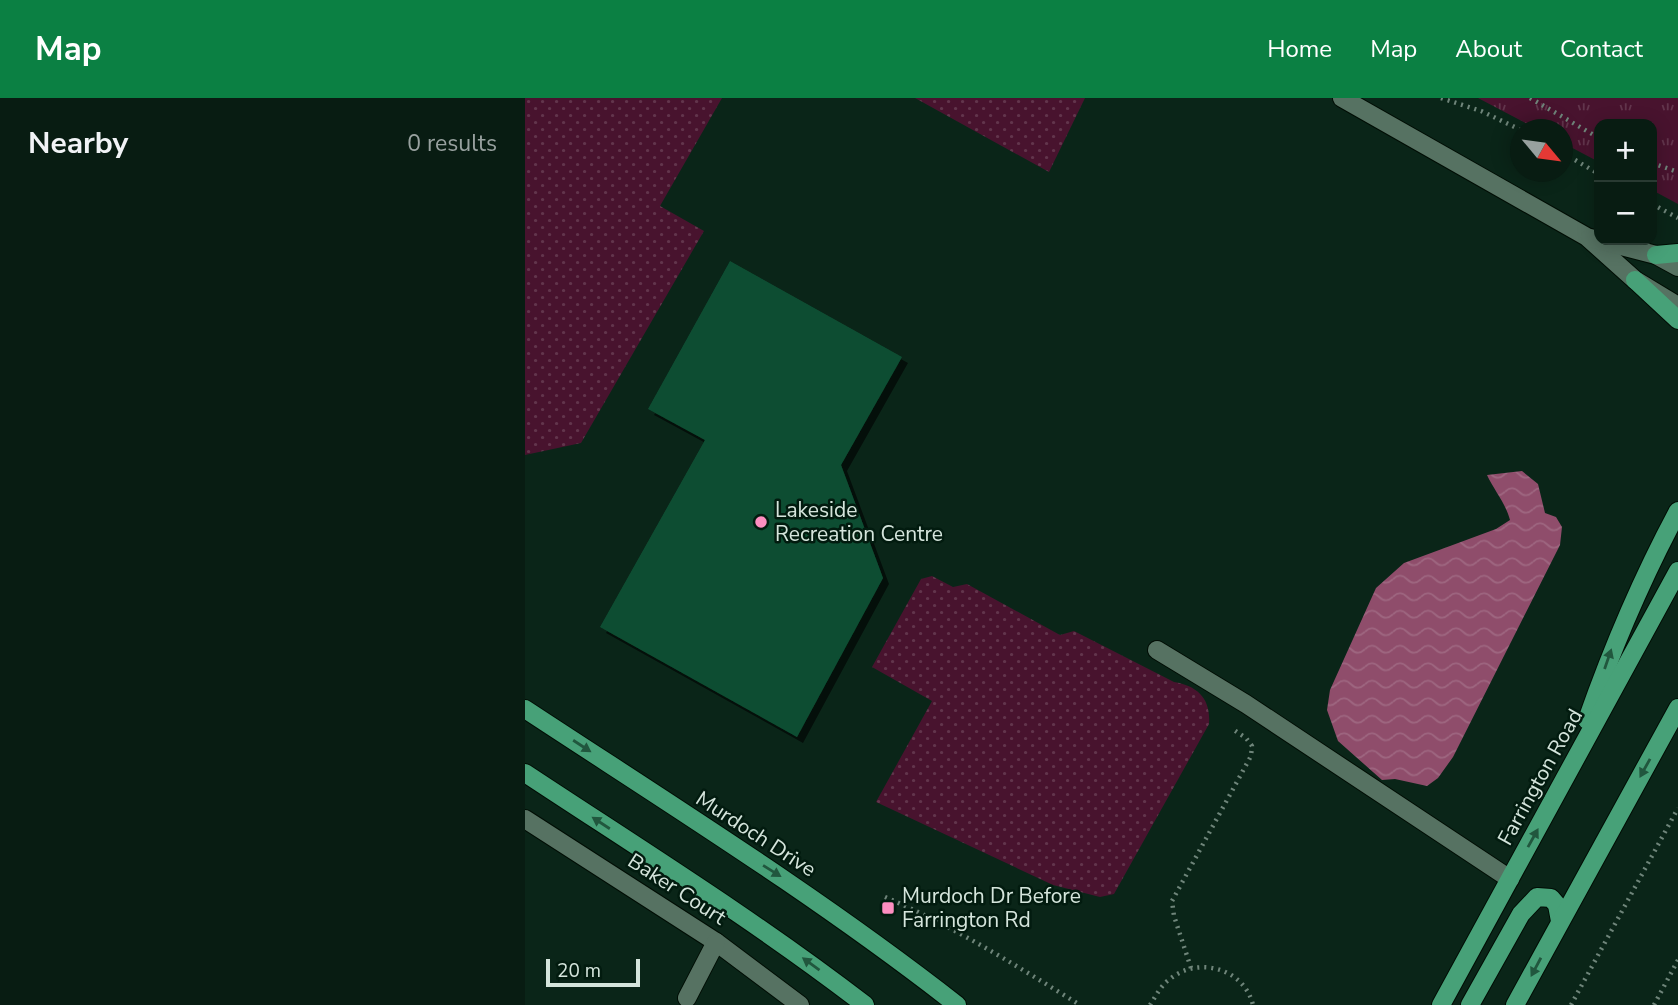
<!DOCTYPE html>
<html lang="en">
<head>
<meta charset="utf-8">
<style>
  body { margin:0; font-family:"Nunito Sans",sans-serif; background:#162920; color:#f1f3f6 }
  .controls { position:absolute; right:21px; top:21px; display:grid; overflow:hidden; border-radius:14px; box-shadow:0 4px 18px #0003 }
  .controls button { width:63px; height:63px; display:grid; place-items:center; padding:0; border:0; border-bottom:2px solid #293a32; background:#081c12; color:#f1f3f6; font:35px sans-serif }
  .compass { position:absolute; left:985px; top:21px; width:63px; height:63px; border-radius:50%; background:#081c12; box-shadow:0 4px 18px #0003; rotate:119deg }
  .scale { position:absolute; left:21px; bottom:18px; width:94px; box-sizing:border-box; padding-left:7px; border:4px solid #d5e5dc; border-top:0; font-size:19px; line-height:24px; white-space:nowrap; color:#d5e5dc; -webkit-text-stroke:5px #021b0f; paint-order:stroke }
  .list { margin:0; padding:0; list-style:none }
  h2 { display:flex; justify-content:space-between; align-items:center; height:91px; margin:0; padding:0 28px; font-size:30px }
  h2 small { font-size:23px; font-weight:400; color:#98a19f }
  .map { position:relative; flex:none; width:1153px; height:907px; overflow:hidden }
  header { display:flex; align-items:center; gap:42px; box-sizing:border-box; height:98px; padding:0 35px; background:#0b8043; color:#fff }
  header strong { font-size:33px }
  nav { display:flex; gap:38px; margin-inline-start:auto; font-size:24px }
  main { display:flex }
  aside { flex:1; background:#081c12 }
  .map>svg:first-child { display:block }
  .grass { fill:url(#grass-dots) }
  .park { fill:url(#park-tufts) }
  .water { fill:url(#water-waves) }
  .building { fill:#0e4d32; filter:url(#shadow) }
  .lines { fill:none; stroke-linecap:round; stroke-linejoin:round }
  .minor-casing { stroke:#000d04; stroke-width:20 }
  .major-casing { stroke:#000d04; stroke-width:20 }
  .path { stroke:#6f857a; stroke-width:4.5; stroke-dasharray:2 5; stroke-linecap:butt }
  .minor { stroke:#567262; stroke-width:18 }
  .major { stroke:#47a178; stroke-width:18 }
  .oneway { fill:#21573e }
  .poi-dot { fill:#fd8ec0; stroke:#021b0f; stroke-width:2.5 }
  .labels { text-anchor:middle; stroke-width:5; stroke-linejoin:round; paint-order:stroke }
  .poi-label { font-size:21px; fill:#d5e5dc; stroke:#021b0f; text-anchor:start }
  .street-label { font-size:21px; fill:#d5e5dc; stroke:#021b0f }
</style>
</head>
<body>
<header>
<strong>Map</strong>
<nav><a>Home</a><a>Map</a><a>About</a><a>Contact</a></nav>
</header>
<main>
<aside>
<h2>Nearby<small>0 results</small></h2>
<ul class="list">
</ul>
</aside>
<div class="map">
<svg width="1153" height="907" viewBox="0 0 1153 907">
  <defs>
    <pattern id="grass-dots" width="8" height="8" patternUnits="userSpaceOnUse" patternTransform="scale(1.75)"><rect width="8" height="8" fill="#48132e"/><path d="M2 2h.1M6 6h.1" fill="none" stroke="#62354c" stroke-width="1.8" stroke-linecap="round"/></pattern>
    <pattern id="park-tufts" width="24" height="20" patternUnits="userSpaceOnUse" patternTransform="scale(1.75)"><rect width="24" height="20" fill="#48132e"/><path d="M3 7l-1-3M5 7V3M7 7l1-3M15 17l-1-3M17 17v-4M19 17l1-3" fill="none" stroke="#62354c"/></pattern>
    <pattern id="water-waves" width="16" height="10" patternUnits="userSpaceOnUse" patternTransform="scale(1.75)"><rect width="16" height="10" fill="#8f4d6b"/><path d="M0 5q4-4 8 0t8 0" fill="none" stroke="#9e6680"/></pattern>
    <filter id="shadow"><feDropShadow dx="6" dy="6" stdDeviation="0" flood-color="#0009"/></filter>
  </defs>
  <rect width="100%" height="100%" fill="#0a2518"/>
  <g class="grass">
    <path d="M0,0H197L135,108L179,133L56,345L0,357Z"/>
    <path d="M390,0H560L524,74Z"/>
    <path d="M407,478L428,489L442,486L535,537L549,533L649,584C673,588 686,601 684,626L589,796L575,799L528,787L351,704L407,603L347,569L396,481Z"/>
  </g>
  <path class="park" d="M953,0H1153V106L1127,92V26H1074V64L1038,45V32L1012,31Z"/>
  <path class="water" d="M997,373L1013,386L1020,415L1031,419L1037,429L1035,447L928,659L913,680L902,688L870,681L857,682L813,643L802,612L805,592L851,490L879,465L971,431L985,422C981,406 969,392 962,377Z"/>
  <path class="building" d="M205,163L377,259L316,367L358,480L272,639L75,529L180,342L123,311Z"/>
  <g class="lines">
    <g class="minor-casing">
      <g id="minor">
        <path d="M817,0L1062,139L1110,182L1153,208"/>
        <path d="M1065,140L1131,157L1153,169"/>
        <path d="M632,552L721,606L985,781"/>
        <path d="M0,721L191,844L275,907"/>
        <path d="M162,900L191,844"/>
      </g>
    </g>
    <g class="major-casing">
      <g id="major">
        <path d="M1131,157L1153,155"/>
        <path d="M1110,182L1153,222"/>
        <path d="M0,611C146,707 294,799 432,907"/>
        <path d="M1062,622C1088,548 1116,482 1153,413"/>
        <path d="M0,675C115,751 231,823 340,907"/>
        <path d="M916,907L1153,473"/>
        <path d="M945,907L996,816L1012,799L1026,800L1032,807L1035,823"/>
        <path d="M990,907L1153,610"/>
      </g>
    </g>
    <g class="path">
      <path d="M916,0L956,13L996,32"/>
      <path d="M1005,0L1074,40"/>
      <path d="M1038,55L1074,76"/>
      <path d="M1127,65L1153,74"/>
      <path d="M1127,106L1153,120"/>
      <path d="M360,799C428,828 492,868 555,907"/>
      <path d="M666,870L649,818L647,803L726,658L727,648L721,640L709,632L711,629"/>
      <path d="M625,907C631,898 636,887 645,881C673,858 719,870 728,907"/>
      <path d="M1046,907L1153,710"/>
      <path d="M1129,907L1153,862"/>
    </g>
    <use href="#minor" class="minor"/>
    <use href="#major" class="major"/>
  </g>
  <defs><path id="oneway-solid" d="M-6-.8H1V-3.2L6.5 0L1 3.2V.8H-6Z" transform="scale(1.75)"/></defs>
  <g class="oneway">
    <use href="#oneway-solid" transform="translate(1083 561) rotate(-71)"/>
    <use href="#oneway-solid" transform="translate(57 648) rotate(33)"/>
    <use href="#oneway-solid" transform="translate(1120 670) rotate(119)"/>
    <use href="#oneway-solid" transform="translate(76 725) rotate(-147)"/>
    <use href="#oneway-solid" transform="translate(1008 740) rotate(-61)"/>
    <use href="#oneway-solid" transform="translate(247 773) rotate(32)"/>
    <use href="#oneway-solid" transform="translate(286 866) rotate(-144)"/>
    <use href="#oneway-solid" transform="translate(1011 869) rotate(118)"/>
  </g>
  <g class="poi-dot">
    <circle cx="236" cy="424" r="7"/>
    <rect x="356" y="803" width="14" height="14" rx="3.5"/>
  </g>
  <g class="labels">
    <g class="poi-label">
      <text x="250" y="419">Lakeside<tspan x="250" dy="24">Recreation Centre</tspan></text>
      <text x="377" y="805">Murdoch Dr Before<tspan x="377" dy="24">Farrington Rd</tspan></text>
    </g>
    <g class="street-label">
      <text transform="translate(1015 679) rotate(-61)" y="7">Farrington Road</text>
      <text transform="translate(231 736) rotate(33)" y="7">Murdoch Drive</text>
      <text transform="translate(152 791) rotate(33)" y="7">Baker Court</text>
    </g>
  </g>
</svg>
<div class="controls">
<button>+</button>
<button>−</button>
</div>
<svg class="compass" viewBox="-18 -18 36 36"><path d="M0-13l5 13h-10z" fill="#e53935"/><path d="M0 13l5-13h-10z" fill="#98a19f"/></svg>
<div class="scale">20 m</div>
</div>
</main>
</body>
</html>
